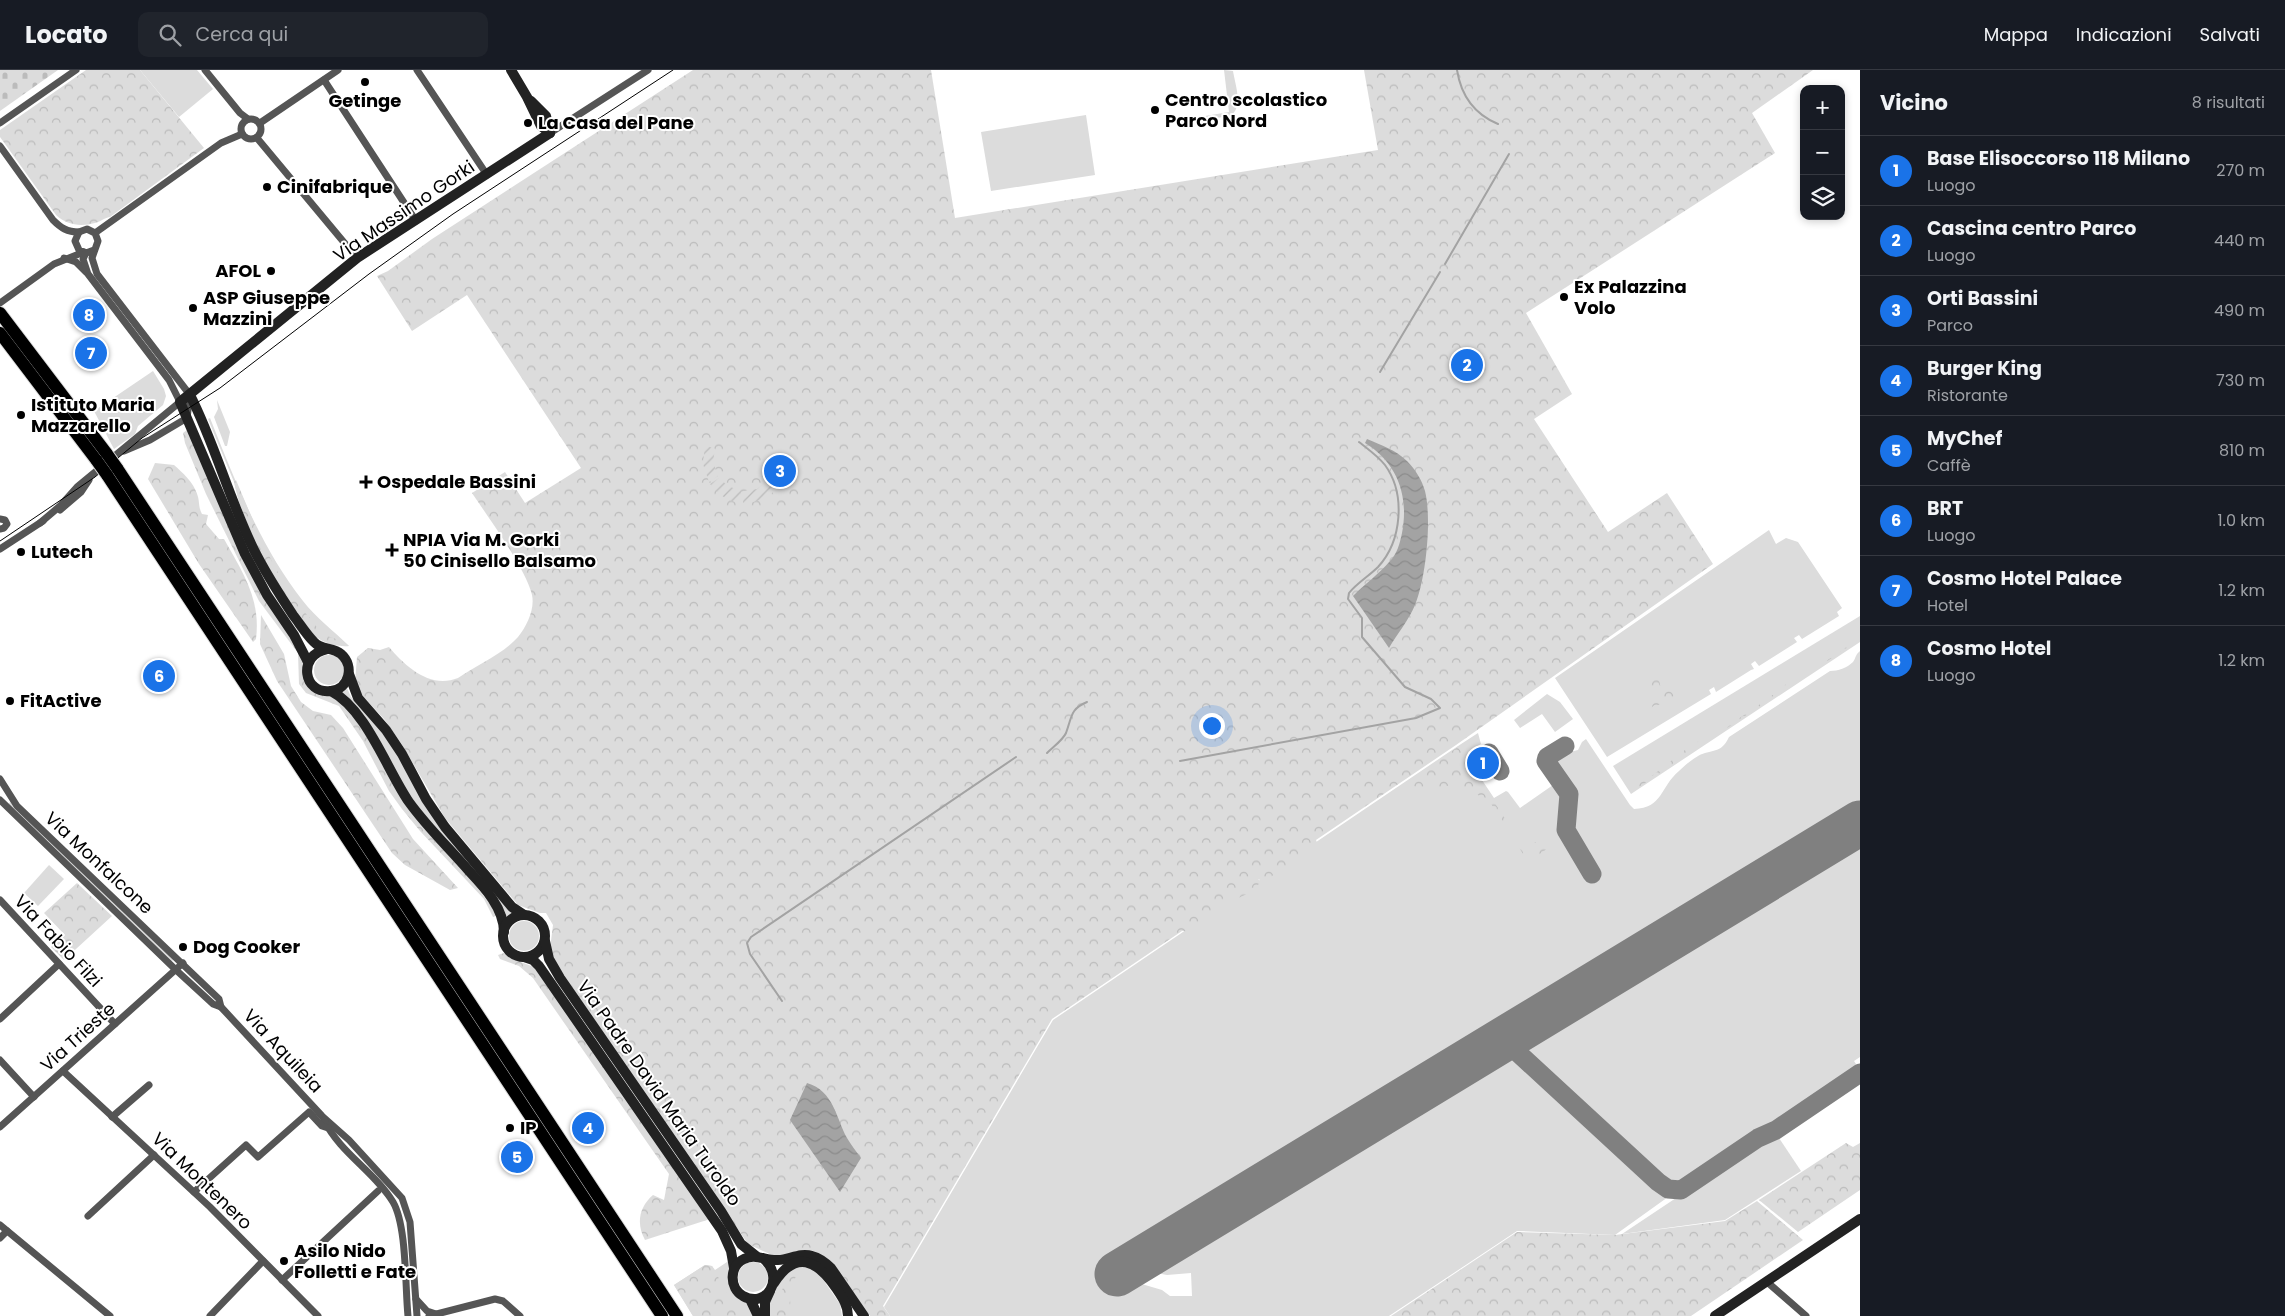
<!DOCTYPE html>
<html lang="it">
<head>
<meta charset="utf-8">
<style>
  body { margin:0; font-family:Poppins,sans-serif; background:#20242c; color:#f1f3f6 }
  .controls { position:absolute; right:15px; top:15px; display:grid; overflow:hidden; border-radius:10px; box-shadow:0 2px 8px #0003 }
  .controls button { width:45px; height:45px; display:grid; place-items:center; padding:0; border:0; border-bottom:1px solid #363941; background:#171b24; color:#f1f3f6; font:25px sans-serif }
  .you { position:absolute; left:1211px; top:655px; width:18px; height:18px; margin:-12px; border:4px solid #fff; border-radius:50%; background:#1a73e8; box-shadow:0 0 0 8px #1a73e833 }
  .badge { display:grid; place-items:center; width:32px; height:32px; border-radius:50%; background:#1a73e8; color:#fff; font-size:16px; font-weight:700 }
  .pin { position:absolute; translate:-50% -50%; border:2px solid #fff; box-shadow:0 1px 5px #0006 }
  .list { margin:0; padding:0; list-style:none }
  h2 { display:flex; justify-content:space-between; align-items:center; height:65px; margin:0; padding:0 20px; font-size:21px }
  h2 small { font-size:16px; font-weight:400; color:#9ea1a6 }
  .list li { display:grid; grid-template-columns:32px 1fr auto; gap:15px; align-items:center; box-sizing:border-box; height:70px; padding:0 20px; border-top:1px solid #363941 }
  .list b { display:block; font-size:19px; white-space:nowrap }
  .list p { margin:0; font-size:16px; white-space:nowrap; color:#9ea1a6 }
  .list em { font-size:16px; font-style:normal; color:#9ea1a6 }
  .icon { flex:none; width:28px; height:28px; fill:none; stroke:currentColor; stroke-width:2; stroke-linecap:round; stroke-linejoin:round }
  .map { position:relative; flex:none; width:1860px; height:1246px; overflow:hidden }
  header { display:flex; align-items:center; gap:30px; box-sizing:border-box; height:70px; padding:0 25px; background:#171b24; border-bottom:1px solid #363941 }
  header strong { font-size:24px }
  nav { display:flex; gap:28px; margin-inline-start:auto; font-size:18px }
  .search { width:350px; height:45px; background:#20242c; display:flex; align-items:center; gap:12px; box-sizing:border-box; padding:0 18px; border-radius:10px; color:#9ea1a6; font-size:19px }
  main { display:flex }
  aside { flex:1; background:#171b24 }
  .map>svg:first-child { display:block }
  .grass { fill:#dcdcdc }
  .forest { fill:url(#forest-crowns) }
  .cemetery { fill:url(#cemetery-stones) }
  .garden { fill:url(#garden-furrows) }
  .water { fill:url(#water-waves) }
  .lines { fill:none; stroke-linecap:round; stroke-linejoin:round }
  .stream { stroke:#a3a3a3; stroke-width:2 }
  .taxiway { stroke:#808080; stroke-width:19 }
  .runway { stroke:#808080; stroke-width:45 }
  .highway-casing { stroke:#dbdbdb; stroke-width:14 }
  .street { stroke:#555; stroke-width:7 }
  .secondary { stroke:#222; stroke-width:10 }
  .highway { stroke:#000; stroke-width:12 }
  .tram { stroke:#000; stroke-width:1 }
  .highway-bridge-casing { stroke:#dbdbdb; stroke-width:14; stroke-linecap:butt }
  .highway-bridge { stroke:#000; stroke-width:12 }
  .poi-dot { fill:#000; stroke:#fff; stroke-width:2 }
  .labels { text-anchor:middle; stroke-width:4; stroke-linejoin:round; paint-order:stroke }
  .poi-label { font-size:18px; font-weight:bold; fill:#000; stroke:#fff; text-anchor:start }
  .street-label { font-size:18px; fill:#000; stroke:#fff }
</style>
</head>
<body>
<header>
<strong>Locato</strong>
<div class="search"><svg class="icon" aria-label="search" viewBox="0 0 24 24"><circle cx="10" cy="10" r="6"/><path d="M15 15l6 6"/></svg>Cerca qui</div>
<nav><a>Mappa</a><a>Indicazioni</a><a>Salvati</a></nav>
</header>
<main>
<div class="map">
<svg width="1860" height="1246" viewBox="0 0 1860 1246">
  <defs>
    <pattern id="forest-crowns" width="20" height="18" patternUnits="userSpaceOnUse" patternTransform="scale(1.25)"><rect width="20" height="18" fill="#dcdcdc"/><path d="M2 6a3 3 0 1 1 6 0M12 15a3 3 0 1 1 6 0" fill="none" stroke="#bbb"/></pattern>
    <pattern id="cemetery-stones" width="16" height="16" patternUnits="userSpaceOnUse" patternTransform="scale(1.25)"><rect width="16" height="16" fill="#dcdcdc"/><path d="M2 7V4a2 2 0 0 1 4 0v3zM10 15v-3a2 2 0 0 1 4 0v3z" fill="#bbb"/></pattern>
    <pattern id="garden-furrows" width="10" height="10" patternUnits="userSpaceOnUse" patternTransform="scale(1.25)"><rect width="10" height="10" fill="#dcdcdc"/><path d="M-1 1l2-2M0 10L10 0M9 11l2-2" fill="none" stroke="#bbb"/></pattern>
    <pattern id="water-waves" width="16" height="10" patternUnits="userSpaceOnUse" patternTransform="scale(1.25)"><rect width="16" height="10" fill="#a3a3a3"/><path d="M0 5q4-4 8 0t8 0" fill="none" stroke="#8b8b8b"/></pattern>
  </defs>
  <rect width="100%" height="100%" fill="#fff"/>
  <g class="grass">
    <path d="M140,0H197L213,19L179,47Z"/>
    <path d="M1224,0L1233,1C1235,14 1244,38 1230,46L1176,54L1175,51L1229,42Z"/>
    <path d="M1086,45L1095,105L991,121L981,62Z"/>
    <path d="M153,301L164,319L166,326L163,335L138,356L135,364L114,379L94,341Z"/>
    <path d="M217,330L230,362L227,376H225L214,347L218,339Z"/>
    <path d="M210,348C235,411 261,478 303,531C316,548 334,561 349,576L328,573L316,567L295,539L270,499L239,432L234,412L208,349Z"/>
    <path d="M1769,460L1776,474L1786,468L1798,472L1842,538L1837,542L1839,546L1802,569L1799,565L1794,568L1797,572L1759,596L1755,591L1751,594L1754,599L1751,600L1716,622L1714,617L1709,620L1711,624L1607,687L1555,608Z"/>
    <path d="M1860,546V572L1631,724L1613,696Z"/>
    <path d="M1860,581V735L1109,1191L1125,1218L1135,1212L1162,1220L1170,1226H1192L1191,1203L1167,1205L1151,1202L1511,983L1668,1127L1615,1165L1517,1161L1389,1246H890L884,1237L1053,950L1458,676L1478,663L1481,674L1468,682L1485,708L1482,710L1494,728L1506,721L1508,722L1520,738L1553,715L1557,716L1564,711L1554,694L1570,682L1578,680L1582,672L1586,669L1630,735L1634,739C1663,738 1660,717 1679,701C1685,695 1697,685 1705,683C1717,680 1723,680 1729,667L1830,601C1838,601 1847,598 1853,592C1856,588 1855,585 1860,581Z"/>
    <circle cx="329" cy="600" r="15"/>
    <path d="M347,618L351,627L376,654L507,838L514,844L508,848L498,830L428,751L340,623Z"/>
    <path d="M1547,624L1560,632L1573,649L1555,662L1542,644L1520,658L1514,650Z"/>
    <path d="M10,732L174,889L172,891L9,734Z"/>
    <path d="M1860,772V987L1854,991L1858,997L1680,1117C1657,1116 1565,1023 1543,1003L1544,1000L1521,977Z"/>
    <path d="M49,795L64,809L38,836L24,823Z"/>
    <circle cx="524" cy="866" r="15"/>
    <path d="M1775,1062L1801,1101L1725,1150L1622,1164Z"/>
    <path d="M730,1190C725,1235 740,1216 755,1246H693L674,1215L705,1195L712,1196L715,1200Z"/>
    <circle cx="753" cy="1207" r="15"/>
    <path d="M802,1196L815,1198L840,1234L842,1246H768C767,1235 778,1208 787,1201C791,1199 797,1197 802,1196Z"/>
  </g>
  <g class="forest">
    <path d="M86,0H140L204,78L110,147C104,148 100,152 95,153C80,157 67,155 56,145L0,67V60Z"/>
    <path d="M693,0H931L955,148L1378,80L1364,0H1813L1752,43L1775,83L1526,243L1572,324L1534,349L1608,462L1667,423L1713,494L1456,675L1316,770L1318,775L1306,780L1298,789L1290,792L1288,795C1279,800 1272,808 1262,811L1258,809L1261,812L1249,823L1230,832L1226,838L1219,839L1209,846L1208,850L1202,851C1199,858 1190,862 1182,861L1052,949L883,1236L890,1246H870L838,1201L807,1181L774,1186L748,1174L555,892L550,879L553,855L546,843H540L518,835L445,748L401,673L384,649L360,623L355,612L357,587L368,578L380,580L389,577C406,597 430,619 458,608C477,595 503,584 518,567C527,556 535,539 532,525C526,499 488,447 472,423L505,402L525,433L581,398L467,225L412,261L377,206L388,201L432,169Z"/>
    <path d="M187,360L245,493L300,577L321,625L330,626L342,632L359,654L382,692L498,845L493,847L484,829L420,761L402,739L389,721L363,671L339,636L306,623L299,614L298,583L259,531L206,424L185,373L183,363Z"/>
    <path d="M155,393L174,395C182,402 194,413 197,424C200,431 198,437 202,444L208,445L206,454L219,469H224C243,503 261,529 256,569L253,572L199,494L148,409Z"/>
    <path d="M236,410C256,457 278,516 313,551C316,554 316,558 319,561C328,569 340,567 349,576C340,577 324,574 317,567C310,562 305,553 300,546C271,507 245,460 234,412Z"/>
    <path d="M261,545L284,584L291,616L301,632L313,641L331,645L343,658L413,769L458,818L450,820L405,795L392,783L277,611L260,574Z"/>
    <path d="M1860,569L1633,721L1634,715L1645,710L1649,705H1653L1685,680L1694,677L1695,673L1714,664L1715,659H1722L1732,651V649H1738L1759,635V631C1770,626 1778,624 1786,614C1796,615 1809,604 1809,595C1819,592 1829,593 1834,583L1840,582L1849,575V572L1854,573Z"/>
    <path d="M1648,605H1653L1659,609L1660,615L1680,626L1677,631C1668,629 1663,635 1653,636L1647,644L1638,641L1637,637L1642,632L1651,631C1656,619 1650,617 1648,605Z"/>
    <path d="M1458,677L1529,785L1534,781L1532,777L1535,772L1545,773L1548,778L1537,786L1530,788L1529,785V788L1525,787L1488,729L1452,715L1429,719L1411,716L1401,721L1395,720Z"/>
    <path d="M77,813L112,846L64,890L51,877L65,865L44,843Z"/>
    <path d="M504,883L513,889L534,897L710,1149L645,1170C636,1154 639,1137 653,1125L664,1130L669,1104L533,908L519,896L500,889L498,885Z"/>
    <path d="M1846,1073L1853,1077L1860,1073V1120L1798,1162L1759,1130Z"/>
    <path d="M1757,1131L1803,1170L1691,1246H1391L1517,1162L1615,1165L1725,1151Z"/>
    <path d="M705,1195L712,1196L727,1223L725,1229L742,1246H693L674,1215Z"/>
    <path d="M791,1206H796C790,1220 788,1232 793,1246H776V1240L772,1239V1235C781,1229 782,1214 791,1206Z"/>
  </g>
  <path class="cemetery" d="M0,0H58L0,41Z"/>
  <g class="garden">
    <path d="M705,375L715,379L713,392L718,406L709,412L703,394Z"/>
    <path d="M775,384H788L787,400L778,418L768,410L774,399Z"/>
    <path d="M719,408L728,416L741,421L740,433C727,431 718,424 710,414Z"/>
    <path d="M767,411L777,419C767,428 757,433 743,433L744,421L757,419Z"/>
  </g>
  <g class="water">
    <path d="M1367,369C1381,375 1396,380 1407,391C1415,399 1422,410 1425,421C1432,449 1426,508 1415,535C1409,550 1397,564 1389,578L1353,526C1365,514 1379,504 1390,491C1397,484 1400,473 1402,463C1409,427 1398,393 1365,373Z"/>
    <path d="M807,1013C834,1021 836,1048 847,1068C851,1075 856,1081 861,1088L840,1122L790,1050Z"/>
  </g>
  <g class="lines">
    <g class="stream">
      <path d="M1457,0C1461,25 1474,44 1498,54"/>
      <path d="M1445,194L1509,84"/>
      <path d="M1380,302L1440,202"/>
      <path d="M1047,683C1053,677 1063,670 1066,663C1072,647 1070,639 1087,632"/>
      <path d="M1180,691L1416,648L1440,638L1431,629L1405,617L1362,567V548L1348,529L1349,523C1357,513 1369,506 1378,497C1402,471 1406,424 1385,395C1378,386 1368,379 1359,372"/>
      <path d="M782,931L750,884L747,873L751,867L1016,687"/>
    </g>
    <g class="taxiway">
      <path d="M1565,676L1547,687L1546,691L1569,724L1566,760L1592,804"/>
      <path d="M1489,683L1500,701"/>
      <path d="M1503,969L1658,1112L1668,1119L1681,1120L1758,1068L1776,1060L1860,1003"/>
    </g>
    <path class="runway" d="M1117,1204L1860,753"/>
    <g class="highway-casing">
      <g id="highway">
        <path d="M0,243L107,384"/>
        <path d="M0,263L97,391"/>
        <path d="M117,398L677,1246"/>
        <path d="M107,405L662,1246"/>
      </g>
    </g>
    <g class="street">
      <path d="M205,0L240,43L248,49"/>
      <path d="M417,0L487,105"/>
      <path d="M324,10L416,151"/>
      <circle cx="251" cy="59" r="10"/>
      <path d="M0,53L76,0"/>
      <path d="M260,53L338,0"/>
      <path d="M550,63L648,0"/>
      <path d="M257,68L357,188"/>
      <path d="M0,76L53,150C61,158 67,162 79,162"/>
      <path d="M95,163L221,73L242,64"/>
      <path d="M94,180L86,183L79,180L75,171L79,162L87,159L95,163L98,171L92,188L97,204L190,325L187,348L150,370L124,381"/>
      <path d="M64,188L76,192L86,202"/>
      <path d="M0,233L54,194L84,182"/>
      <path d="M60,440L81,422L89,410"/>
      <path d="M0,449L5,450L7,454L4,458L0,459"/>
      <path d="M40,453L60,436L77,417L180,332L169,310L88,204L83,189L86,183"/>
      <path d="M0,479L43,451"/>
      <path d="M0,709L17,736L219,929L221,937L322,1046L349,1070L402,1128L410,1152L417,1246"/>
      <path d="M0,730L176,900L213,934L221,937"/>
      <path d="M0,830L115,954"/>
      <path d="M0,949L59,894"/>
      <path d="M0,990L34,1027"/>
      <path d="M63,1001L210,1137L318,1246"/>
      <path d="M112,1047L149,1015"/>
      <path d="M324,1050C340,1083 375,1102 393,1132C407,1156 405,1217 408,1246"/>
      <path d="M0,1057L183,893"/>
      <path d="M194,1122L246,1075L258,1087L309,1042L322,1056L328,1058"/>
      <path d="M88,1146L154,1085"/>
      <path d="M0,1155L110,1246"/>
      <path d="M0,1168L7,1161"/>
      <path d="M282,1210L378,1121"/>
      <path d="M1766,1211L1806,1246"/>
      <path d="M416,1229L427,1241L436,1244"/>
      <path d="M210,1246L263,1191"/>
      <path d="M429,1246L495,1229L503,1231L520,1246"/>
    </g>
    <g class="secondary">
      <path d="M511,0L527,27L541,56L550,63"/>
      <path d="M531,31L546,46L550,63"/>
      <path d="M190,325C215,374 229,429 254,480C265,502 279,524 293,545C300,554 306,564 314,572C321,580 333,577 341,584C355,596 349,619 331,621C303,625 297,585 327,579"/>
      <path d="M308,592L294,565L267,525L245,484L180,332L357,188L550,63"/>
      <path d="M349,604L358,628L386,660L402,684L426,729L445,757L512,837L524,845"/>
      <path d="M331,621C366,639 387,700 409,732C427,757 449,778 469,801C484,817 504,838 504,862"/>
      <circle cx="524" cy="866" r="21"/>
      <path d="M545,871L549,889L560,908L721,1141L741,1174L756,1186"/>
      <path d="M524,887L533,890L539,896L722,1161L731,1181L734,1198"/>
      <path d="M764,1189C785,1208 767,1239 743,1226C729,1218 729,1196 744,1189C755,1183 766,1191 778,1190C789,1190 800,1182 812,1186C820,1188 825,1192 831,1198L864,1246"/>
      <path d="M774,1213C796,1179 817,1190 836,1218C842,1227 848,1235 848,1246"/>
      <path d="M750,1229L758,1246"/>
      <path d="M765,1246V1232L770,1221"/>
      <path d="M1715,1246L1860,1149"/>
    </g>
    <use href="#highway" class="highway"/>
    <path class="tram" d="M0,471L95,407L142,368L220,318L369,204L453,144L673,0"/>
    <g class="highway-bridge-casing">
      <g id="highway-bridge">
        <path d="M107,384L117,398"/>
        <path d="M97,391L107,405"/>
      </g>
    </g>
    <use href="#highway-bridge" class="highway-bridge"/>
  </g>
  <g class="poi-dot">
    <circle cx="365" cy="12" r="5"/>
    <circle cx="1155" cy="40" r="5"/>
    <circle cx="528" cy="53" r="5"/>
    <circle cx="267" cy="117" r="5"/>
    <circle cx="271" cy="201" r="5"/>
    <circle cx="1564" cy="227" r="5"/>
    <circle cx="193" cy="238" r="5"/>
    <circle cx="21" cy="345" r="5"/>
    <path d="M363.5 404.5h5v5h5v5h-5v5h-5v-5h-5v-5h5z"/>
    <path d="M389.5 472.5h5v5h5v5h-5v5h-5v-5h-5v-5h5z"/>
    <circle cx="21" cy="482" r="5"/>
    <circle cx="10" cy="631" r="5"/>
    <circle cx="183" cy="877" r="5"/>
    <circle cx="510" cy="1058" r="5"/>
    <circle cx="284" cy="1191" r="5"/>
  </g>
  <g class="labels">
    <g class="poi-label">
      <text x="1165" y="36">Centro scolastico<tspan x="1165" dy="21">Parco Nord</tspan></text>
      <text x="365" y="37" text-anchor="middle">Getinge</text>
      <text x="538" y="59">La Casa del Pane</text>
      <text x="277" y="123">Cinifabrique</text>
      <text x="261" y="207" text-anchor="end">AFOL</text>
      <text x="1574" y="223">Ex Palazzina<tspan x="1574" dy="21">Volo</tspan></text>
      <text x="203" y="234">ASP Giuseppe<tspan x="203" dy="21">Mazzini</tspan></text>
      <text x="31" y="341">Istituto Maria<tspan x="31" dy="21">Mazzarello</tspan></text>
      <text x="377" y="418">Ospedale Bassini</text>
      <text x="403" y="476">NPIA Via M. Gorki<tspan x="403" dy="21">50 Cinisello Balsamo</tspan></text>
      <text x="31" y="488">Lutech</text>
      <text x="20" y="637">FitActive</text>
      <text x="193" y="883">Dog Cooker</text>
      <text x="520" y="1064">IP</text>
      <text x="294" y="1187">Asilo Nido<tspan x="294" dy="21">Folletti e Fate</tspan></text>
    </g>
    <g class="street-label">
      <text transform="translate(404 141) rotate(-34)" y="6">Via Massimo Gorki</text>
      <text transform="translate(99 793) rotate(43)" y="6">Via Monfalcone</text>
      <text transform="translate(58 871) rotate(47)" y="6">Via Fabio Filzi</text>
      <text transform="translate(78 967) rotate(-42)" y="6">Via Trieste</text>
      <text transform="translate(283 981) rotate(47)" y="6">Via Aquileia</text>
      <text transform="translate(659 1023) rotate(55)" y="6">Via Padre David Maria Turoldo</text>
      <text transform="translate(202 1111) rotate(44)" y="6">Via Montenero</text>
    </g>
  </g>
</svg>
<div class="controls">
<button>+</button>
<button>−</button>
<button><svg class="icon" aria-label="layers" viewBox="0 0 24 24"><path d="M12 4l9 5-9 5-9-5zM3 14l9 5 9-5"/></svg></button>
</div>
<div class="you"></div>
<div class="pin badge" style="left:1483px;top:693px">1</div>
<div class="pin badge" style="left:1467px;top:295px">2</div>
<div class="pin badge" style="left:780px;top:401px">3</div>
<div class="pin badge" style="left:588px;top:1058px">4</div>
<div class="pin badge" style="left:517px;top:1087px">5</div>
<div class="pin badge" style="left:159px;top:606px">6</div>
<div class="pin badge" style="left:91px;top:283px">7</div>
<div class="pin badge" style="left:89px;top:245px">8</div>
</div>
<aside>
<h2>Vicino<small>8 risultati</small></h2>
<ul class="list">
<li><span class="badge">1</span><div><b>Base Elisoccorso 118 Milano</b><p>Luogo</p></div><em>270 m</em></li>
<li><span class="badge">2</span><div><b>Cascina centro Parco</b><p>Luogo</p></div><em>440 m</em></li>
<li><span class="badge">3</span><div><b>Orti Bassini</b><p>Parco</p></div><em>490 m</em></li>
<li><span class="badge">4</span><div><b>Burger King</b><p>Ristorante</p></div><em>730 m</em></li>
<li><span class="badge">5</span><div><b>MyChef</b><p>Caffè</p></div><em>810 m</em></li>
<li><span class="badge">6</span><div><b>BRT</b><p>Luogo</p></div><em>1.0 km</em></li>
<li><span class="badge">7</span><div><b>Cosmo Hotel Palace</b><p>Hotel</p></div><em>1.2 km</em></li>
<li><span class="badge">8</span><div><b>Cosmo Hotel</b><p>Luogo</p></div><em>1.2 km</em></li>
</ul>
</aside>
</main>
</body>
</html>
